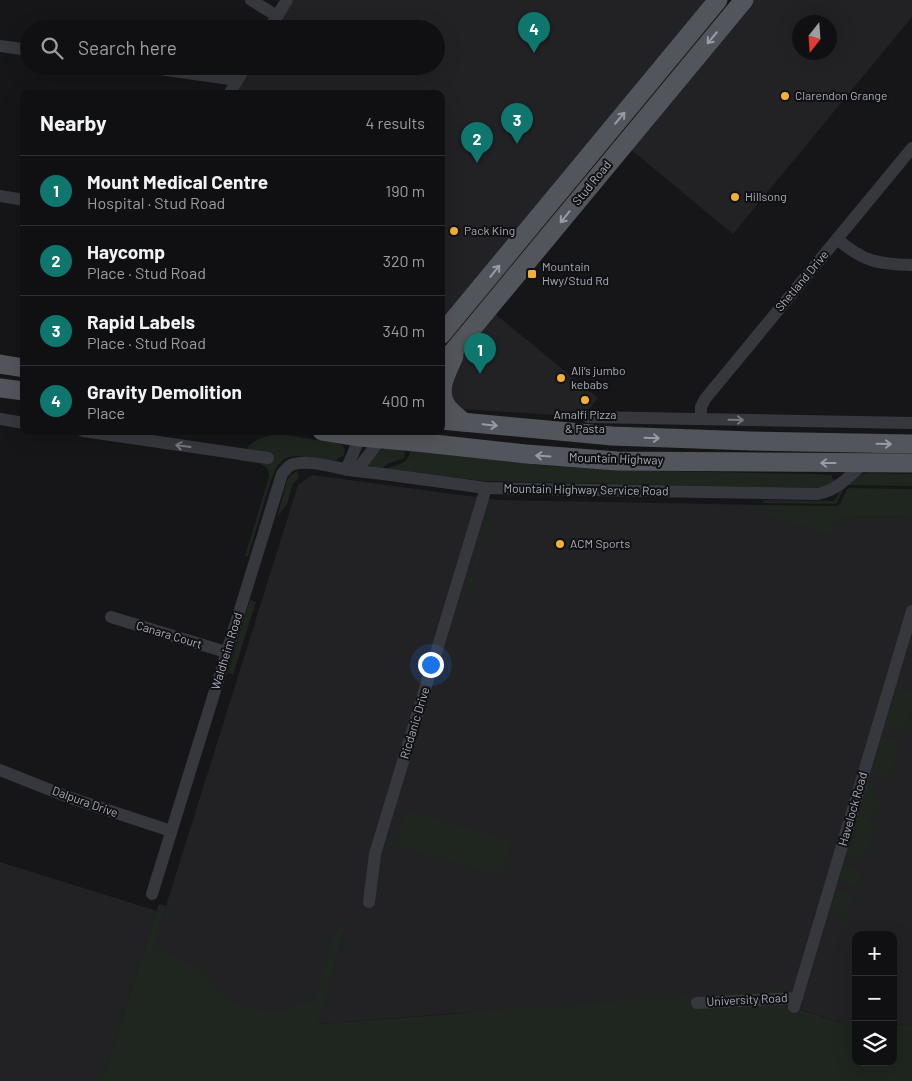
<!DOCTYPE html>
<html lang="en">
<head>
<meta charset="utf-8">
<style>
  body { margin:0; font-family:Barlow,sans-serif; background:#19191b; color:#f1f3f6 }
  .controls { position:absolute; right:15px; bottom:15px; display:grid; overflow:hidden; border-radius:10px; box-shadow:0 5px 20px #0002 }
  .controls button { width:45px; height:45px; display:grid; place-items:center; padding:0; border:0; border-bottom:1px solid #303032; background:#101012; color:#f1f3f6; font:25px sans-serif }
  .compass { position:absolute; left:792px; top:15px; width:45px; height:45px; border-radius:50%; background:#101012; box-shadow:0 5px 20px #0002; rotate:197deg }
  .you { position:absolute; left:430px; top:664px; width:18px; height:18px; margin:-12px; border:4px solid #fff; border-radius:50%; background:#1a73e8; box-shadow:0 0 0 8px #1a73e833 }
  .badge { display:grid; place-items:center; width:32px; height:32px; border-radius:50%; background:#0f766e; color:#fff; font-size:16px; font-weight:700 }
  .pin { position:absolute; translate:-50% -41px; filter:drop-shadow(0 1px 2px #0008) }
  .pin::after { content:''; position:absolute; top:26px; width:18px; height:15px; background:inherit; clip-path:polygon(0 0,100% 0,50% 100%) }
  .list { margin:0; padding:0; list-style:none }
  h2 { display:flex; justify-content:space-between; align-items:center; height:65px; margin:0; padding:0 20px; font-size:21px }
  h2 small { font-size:16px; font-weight:400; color:#9c9d9f }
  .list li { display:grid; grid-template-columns:32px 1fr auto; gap:15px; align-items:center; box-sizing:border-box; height:70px; padding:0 20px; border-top:1px solid #303032 }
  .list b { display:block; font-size:19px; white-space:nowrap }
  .list p { margin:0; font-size:16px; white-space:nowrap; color:#9c9d9f }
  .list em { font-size:16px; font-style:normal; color:#9c9d9f }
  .icon { flex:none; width:28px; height:28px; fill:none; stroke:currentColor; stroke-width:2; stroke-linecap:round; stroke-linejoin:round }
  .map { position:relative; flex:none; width:912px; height:1081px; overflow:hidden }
  .search { position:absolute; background:#101012; box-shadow:0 5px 20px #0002; left:20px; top:20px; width:425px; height:55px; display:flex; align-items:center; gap:12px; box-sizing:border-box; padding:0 18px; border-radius:28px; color:#9c9d9f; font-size:19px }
  .panel { position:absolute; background:#101012; box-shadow:0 5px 20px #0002; left:20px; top:90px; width:425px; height:345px; border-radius:10px }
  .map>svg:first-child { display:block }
  .built { fill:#222225; fill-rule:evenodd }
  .green { fill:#1e261f }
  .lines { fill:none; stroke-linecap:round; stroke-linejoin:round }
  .minor { stroke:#37383d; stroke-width:12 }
  .primary { stroke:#53555c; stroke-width:19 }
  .oneway { stroke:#979ba6 }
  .oneway2 { stroke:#757881 }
  .poi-dot { fill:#f2b134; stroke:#111113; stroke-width:2 }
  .labels { text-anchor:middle; stroke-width:4; stroke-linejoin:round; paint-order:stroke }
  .poi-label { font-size:12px; fill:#a8adb8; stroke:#111113; text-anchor:start }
  .street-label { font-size:12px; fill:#a8adb8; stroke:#111113 }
</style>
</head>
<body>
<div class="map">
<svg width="912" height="1081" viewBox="0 0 912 1081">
  <rect width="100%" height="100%" fill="#161618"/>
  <g class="built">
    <path d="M287,0H718L441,335V94H229L246,66H436V29H269Z"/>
    <path d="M744,0H912V17L733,234L624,144ZM800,22H830V52H800Z"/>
    <path d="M489,309L598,398L582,417L448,408L442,391Z"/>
    <path d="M312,475L498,500L813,506L818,511L838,517L912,516V1024L893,1025V935H856V1026H851L794,1007L459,1013L317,1024L346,927L301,1045L118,1052L166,906L298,485Z"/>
    <path d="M0,862L157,911L102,1081H0Z"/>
  </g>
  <g class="green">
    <path d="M280,434L342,444L345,450L344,455L336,460H328L296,456L289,457L283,460L277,466L271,480L249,553L247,557L245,556L269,477C270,461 252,463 240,461C243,457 246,450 249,446C256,438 270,435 280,434Z"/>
    <path d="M389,448L405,451L404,458L387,464L382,468L365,466C373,455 375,450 389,448Z"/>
    <path d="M410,450L547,466L588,468L657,471L814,474L832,475V479L836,480L824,487L812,488L530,482L484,481L389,470V468C400,463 408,465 410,450Z"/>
    <path d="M297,471L299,477L293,484L287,504L277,517L287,481L290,476Z"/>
    <path d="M871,473L912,474V486L846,485L836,504L762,503L765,500L834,501C837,497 839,492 843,487C850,478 859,474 871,473Z"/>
    <path d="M849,488L912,489V516L837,517L832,535L760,513L762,505L836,506L840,504L847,489Z"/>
    <path d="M495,500H497L458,630L456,627L457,621L492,504Z"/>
    <path d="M250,600L256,602L233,675L228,672Z"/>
    <path d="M897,687L912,691V703L904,732L886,727V724Z"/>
    <path d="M883,737L900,742L891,776L886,775L885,778L877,775L873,772L882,738Z"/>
    <path d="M869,783L875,785L872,794L881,800L877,814H872L869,817L868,820L871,825L875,827L866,856C858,861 856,860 848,855V852L868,784Z"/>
    <path d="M406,810L512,841L501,876L395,845Z"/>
    <path d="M845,865L862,871L856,887C839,882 838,884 843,866Z"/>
    <path d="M836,890L853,895L847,918C830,907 830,909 836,890Z"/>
    <path d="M159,904L166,906L153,948L206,972L207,980L209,983C217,990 225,998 234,1003C238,1006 245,1006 249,1008C265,1012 291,1019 299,1000L313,1004L338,923L346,926L318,1024L782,989L777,1004H783L851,1026H856V1062H893V1025L912,1024V1081H102Z"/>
  </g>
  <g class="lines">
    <g class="minor">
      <path d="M251,0L277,16"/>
      <path d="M269,29L287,0"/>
      <path d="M0,46L29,50"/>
      <path d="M139,66L237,80"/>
      <path d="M229,94L246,66"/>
      <path d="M0,196L24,200"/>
      <path d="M837,239C864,262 878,264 912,265"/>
      <path d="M588,417L912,423"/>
      <path d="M0,419L24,423"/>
      <path d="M701,419V407L705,399L912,148"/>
      <path d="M83,431L268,458"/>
      <path d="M346,470L360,437"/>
      <path d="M356,471L383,474L486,488L818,494C839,489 848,477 864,463"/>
      <path d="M111,617L226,652"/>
      <path d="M0,770L68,797L171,831"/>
      <path d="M152,894L282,474C285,471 287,467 291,465C307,458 338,469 356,471L381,439"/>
      <path d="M369,902L375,854L486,488"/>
      <path d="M697,1003L797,998"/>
      <path d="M794,1007L912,611"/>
    </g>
    <g class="primary">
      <path d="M441,335L718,0"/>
      <path d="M454,356C448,371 436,389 446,405C450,412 458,417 463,422"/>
      <path d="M0,364L24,368"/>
      <path d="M441,366L744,0"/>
      <path d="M0,388L24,391"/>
      <path d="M441,420L612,436L751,441L912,444"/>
      <path d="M322,431L360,437L416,442L526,454L617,461L912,463"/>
    </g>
  </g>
  <defs><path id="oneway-shaft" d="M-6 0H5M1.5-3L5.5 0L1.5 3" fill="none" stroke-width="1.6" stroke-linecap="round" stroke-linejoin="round" transform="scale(1.25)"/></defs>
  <g class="oneway">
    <use href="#oneway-shaft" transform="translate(712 38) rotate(130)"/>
    <use href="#oneway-shaft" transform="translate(620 118) rotate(-50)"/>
    <use href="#oneway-shaft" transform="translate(565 217) rotate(129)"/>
    <use href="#oneway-shaft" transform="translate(495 271) rotate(-51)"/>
    <use href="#oneway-shaft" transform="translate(490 425) rotate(6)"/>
    <use href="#oneway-shaft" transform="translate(652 438) rotate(2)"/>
    <use href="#oneway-shaft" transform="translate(884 444) rotate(1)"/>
    <use href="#oneway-shaft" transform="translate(543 456) rotate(-176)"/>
    <use href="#oneway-shaft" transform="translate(828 463) rotate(-180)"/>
  </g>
  <g class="oneway2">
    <use href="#oneway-shaft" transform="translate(736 420) rotate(1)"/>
    <use href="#oneway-shaft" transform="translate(183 446) rotate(-172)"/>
  </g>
  <g class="poi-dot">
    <circle cx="785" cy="96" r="5"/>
    <circle cx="735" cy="197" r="5"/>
    <circle cx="454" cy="231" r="5"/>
    <rect x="527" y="269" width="10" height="10" rx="2.5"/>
    <circle cx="561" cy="378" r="5"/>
    <circle cx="585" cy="400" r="5"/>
    <circle cx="560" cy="544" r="5"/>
  </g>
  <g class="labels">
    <g class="poi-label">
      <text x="795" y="100">Clarendon Grange</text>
      <text x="745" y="201">Hillsong</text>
      <text x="464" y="235">Pack King</text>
      <text x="542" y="271">Mountain<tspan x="542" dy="14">Hwy/Stud Rd</tspan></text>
      <text x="571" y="375">Ali’s jumbo<tspan x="571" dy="14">kebabs</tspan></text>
      <text x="585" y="419" text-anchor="middle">Amalfi Pizza<tspan x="585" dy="14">&amp; Pasta</tspan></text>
      <text x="570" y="548">ACM Sports</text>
    </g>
    <g class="street-label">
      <text transform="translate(592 183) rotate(-51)" y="4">Stud Road</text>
      <text transform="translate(802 281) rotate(-50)" y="4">Shetland Drive</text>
      <text transform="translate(616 459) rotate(2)" y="4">Mountain Highway</text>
      <text transform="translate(586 490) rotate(1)" y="4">Mountain Highway Service Road</text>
      <text transform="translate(169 635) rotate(17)" y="4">Canara Court</text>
      <text transform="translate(227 651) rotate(-73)" y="4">Waldheim Road</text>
      <text transform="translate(415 723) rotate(-73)" y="4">Ricdanic Drive</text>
      <text transform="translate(85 802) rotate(20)" y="4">Dalpura Drive</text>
      <text transform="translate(853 809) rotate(-74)" y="4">Havelock Road</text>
      <text transform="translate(747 1000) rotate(-3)" y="4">University Road</text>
    </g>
  </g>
</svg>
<div class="controls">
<button>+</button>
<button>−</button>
<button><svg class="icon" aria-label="layers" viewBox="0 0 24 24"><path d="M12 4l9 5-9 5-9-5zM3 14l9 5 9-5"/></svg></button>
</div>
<svg class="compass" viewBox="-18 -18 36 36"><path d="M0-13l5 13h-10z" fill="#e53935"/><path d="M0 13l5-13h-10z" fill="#9c9d9f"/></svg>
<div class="you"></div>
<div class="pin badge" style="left:480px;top:374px">1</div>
<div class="pin badge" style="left:477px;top:163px">2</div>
<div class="pin badge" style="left:517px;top:144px">3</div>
<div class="pin badge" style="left:534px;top:53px">4</div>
<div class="search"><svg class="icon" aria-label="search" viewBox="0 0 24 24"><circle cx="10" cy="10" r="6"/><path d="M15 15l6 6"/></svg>Search here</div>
<section class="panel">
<h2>Nearby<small>4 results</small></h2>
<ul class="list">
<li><span class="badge">1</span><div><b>Mount Medical Centre</b><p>Hospital · Stud Road</p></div><em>190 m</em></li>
<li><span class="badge">2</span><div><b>Haycomp</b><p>Place · Stud Road</p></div><em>320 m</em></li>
<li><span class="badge">3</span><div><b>Rapid Labels</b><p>Place · Stud Road</p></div><em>340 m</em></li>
<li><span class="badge">4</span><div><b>Gravity Demolition</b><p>Place</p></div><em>400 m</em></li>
</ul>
</section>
</div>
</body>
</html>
